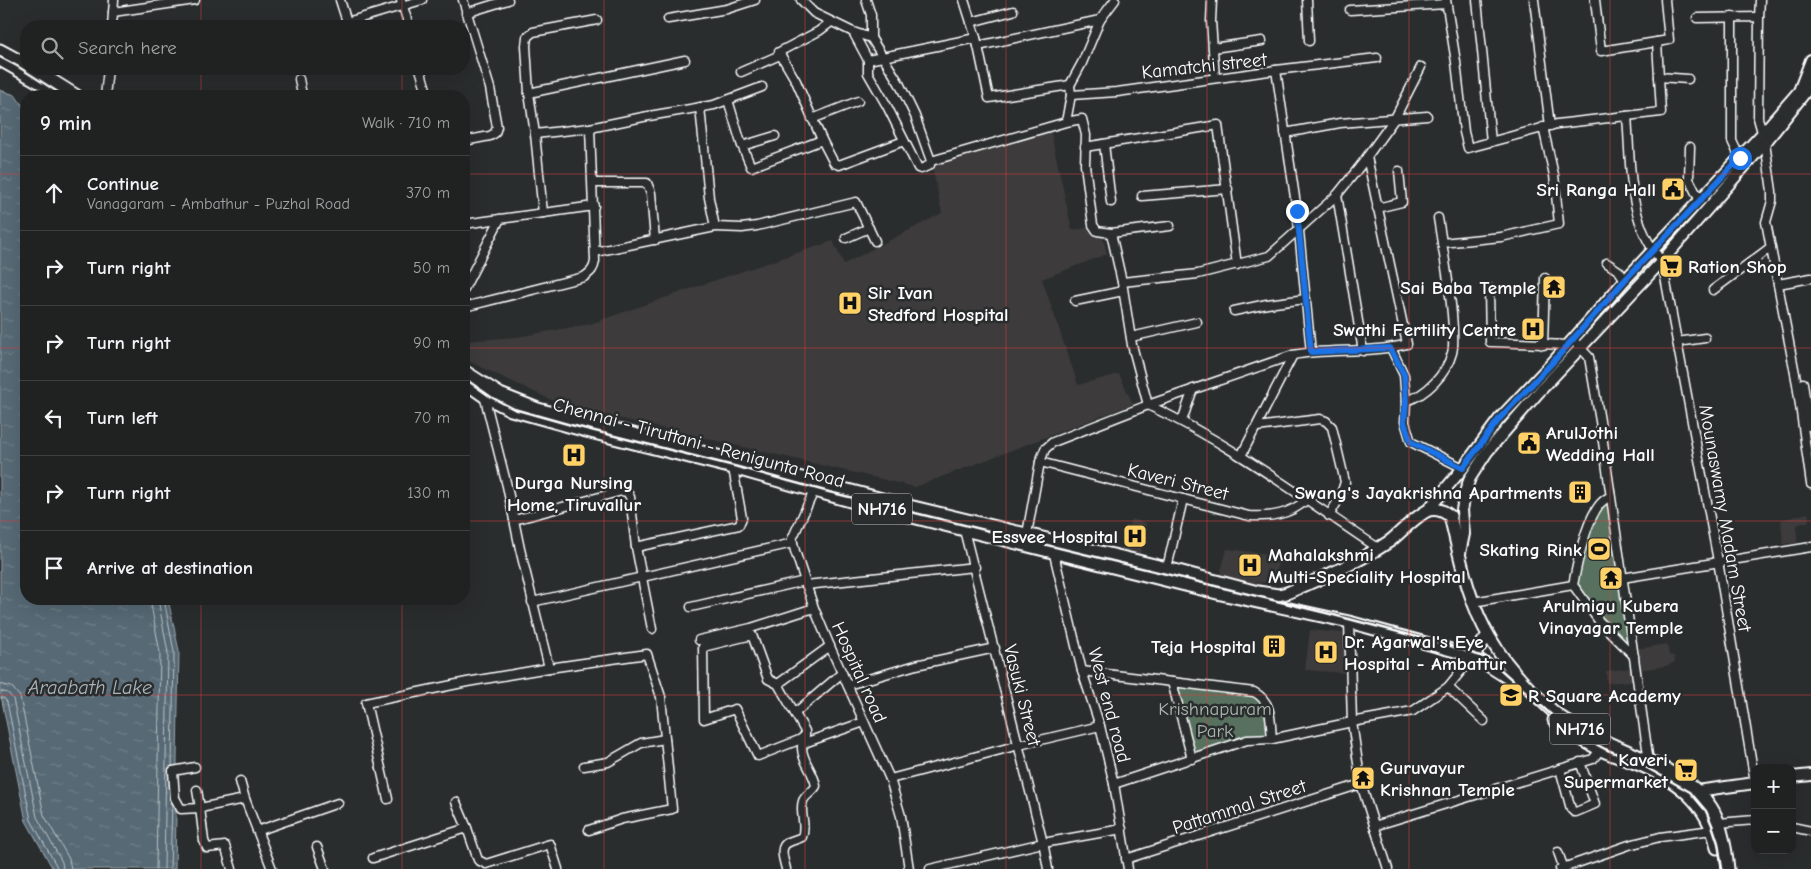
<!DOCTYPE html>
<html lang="en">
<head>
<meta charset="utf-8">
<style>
  body { margin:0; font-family:"Comic Neue",sans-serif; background:#2d2f2f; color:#f1f3f6 }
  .controls { position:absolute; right:15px; bottom:15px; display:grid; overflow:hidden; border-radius:10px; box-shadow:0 5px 20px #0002 }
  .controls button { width:45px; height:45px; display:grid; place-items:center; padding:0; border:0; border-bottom:1px solid #3d3f40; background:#202222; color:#f1f3f6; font:25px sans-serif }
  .stop { position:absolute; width:15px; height:15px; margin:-11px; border:4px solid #1a73e8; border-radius:50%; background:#fff }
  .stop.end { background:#1a73e8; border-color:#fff; box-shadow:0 1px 5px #0008 }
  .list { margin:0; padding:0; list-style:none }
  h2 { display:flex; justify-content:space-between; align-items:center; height:65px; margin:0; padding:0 20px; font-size:21px }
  h2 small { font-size:16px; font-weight:400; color:#a2a4a5 }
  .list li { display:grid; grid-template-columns:32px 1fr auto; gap:15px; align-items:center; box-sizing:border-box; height:75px; padding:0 20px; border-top:1px solid #3d3f40 }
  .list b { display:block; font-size:19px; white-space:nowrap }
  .list p { margin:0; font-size:16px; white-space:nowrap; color:#a2a4a5 }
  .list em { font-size:16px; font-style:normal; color:#a2a4a5 }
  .icon { flex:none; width:28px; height:28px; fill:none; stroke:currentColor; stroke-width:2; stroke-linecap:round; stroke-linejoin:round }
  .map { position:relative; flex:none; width:1811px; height:869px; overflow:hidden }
  .search { position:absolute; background:#202222; box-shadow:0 5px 20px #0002; left:20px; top:20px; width:450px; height:55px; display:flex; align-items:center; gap:12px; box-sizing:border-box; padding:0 18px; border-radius:20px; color:#a2a4a5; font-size:19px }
  .panel { position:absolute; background:#202222; box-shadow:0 5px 20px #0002; left:20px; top:90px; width:450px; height:515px; border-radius:20px }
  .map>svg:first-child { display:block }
  .built { fill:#3e3b3a }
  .park { fill:#58715f; stroke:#acb8af }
  .water { fill:url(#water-ripples); stroke:#9aa5ac }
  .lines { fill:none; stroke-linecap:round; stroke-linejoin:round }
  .shore { stroke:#bcc3c7; stroke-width:1 }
  .minor-casing { stroke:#fff; stroke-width:11 }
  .major-casing { stroke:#fff; stroke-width:14 }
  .highway-casing { stroke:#fff; stroke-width:15 }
  .minor { stroke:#2a2d2e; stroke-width:8 }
  .major { stroke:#2a2d2e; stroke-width:10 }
  .highway { stroke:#2a2d2e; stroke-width:11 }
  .rail { stroke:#fff; stroke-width:2.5 }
  .route { stroke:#1a73e8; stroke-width:6 }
  .grid { fill:none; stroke:#da3e3e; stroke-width:1; stroke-opacity:0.55 }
  .labels { text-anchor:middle; stroke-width:5; stroke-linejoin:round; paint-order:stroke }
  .shield { fill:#2a2d2e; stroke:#bfc0c0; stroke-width:1 }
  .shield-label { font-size:18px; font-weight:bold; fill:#fff }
  .street-label { font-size:19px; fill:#fff; stroke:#2a2d2e }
  .poi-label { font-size:19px; font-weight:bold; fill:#fff; stroke:#2a2d2e; text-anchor:end }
  .park-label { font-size:19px; fill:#acb8af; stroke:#2a2d2e }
  .water-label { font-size:20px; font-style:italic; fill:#abb4ba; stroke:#2a2d2e }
</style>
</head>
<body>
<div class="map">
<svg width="1811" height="869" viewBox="0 0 1811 869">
  <defs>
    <pattern id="water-ripples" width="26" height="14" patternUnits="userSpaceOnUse" patternTransform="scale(1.25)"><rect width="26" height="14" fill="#576974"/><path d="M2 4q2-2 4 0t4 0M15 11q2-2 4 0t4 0" fill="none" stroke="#708089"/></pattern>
  </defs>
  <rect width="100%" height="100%" fill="#2a2d2e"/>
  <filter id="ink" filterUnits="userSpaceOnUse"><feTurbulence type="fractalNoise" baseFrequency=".02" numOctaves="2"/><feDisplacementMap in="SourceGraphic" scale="10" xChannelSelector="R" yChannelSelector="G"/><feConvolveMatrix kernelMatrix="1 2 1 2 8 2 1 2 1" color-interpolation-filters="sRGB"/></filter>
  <g filter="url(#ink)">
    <g class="built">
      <path d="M1050,129L1072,230L1100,226L1107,254L1042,279L1078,385L1119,374L1133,404L915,487L562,405L464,359V341L517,337L590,324L710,282L833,241L844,264L942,213L932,166Z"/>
      <path d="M1808,513L1809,521L1797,525V543L1783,544L1781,520Z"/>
      <path d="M1131,519L1146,523L1140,555L1121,550Z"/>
      <path d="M1227,549L1277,555L1278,582L1251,583L1220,575Z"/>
      <path d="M1310,630L1344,633L1345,673L1305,670Z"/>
      <path d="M1667,644L1669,655L1674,656L1675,662L1666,666L1639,670L1636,649Z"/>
      <path d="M1631,668L1633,681L1607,683L1606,671Z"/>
    </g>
    <g class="park">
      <path d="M1604,502L1609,503L1618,571L1602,573L1603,585L1620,583L1629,649L1616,638L1576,587C1581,558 1585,525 1604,502Z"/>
      <path d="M1174,685L1250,693C1271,702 1268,718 1270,737L1193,756Z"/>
    </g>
    <path class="water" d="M0,90L15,95L26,110V599H168L179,651L175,869H53L26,821L0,691Z"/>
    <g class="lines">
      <g class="shore">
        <path d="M150,599L160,653L156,869"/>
        <path d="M158,599L168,653L164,869"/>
        <path d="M164,599L174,652L172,766"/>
        <path d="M0,684L12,687L20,697L44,815L69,859L71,869"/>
        <path d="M0,691L8,693L13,699L37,817L62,862L63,869"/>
        <path d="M0,698H4L7,702L31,820L56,865L57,869"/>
        <path d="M170,869L172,803"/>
      </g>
      <g class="minor-casing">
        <g id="minor">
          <path d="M340,0L347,22L422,0"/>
          <path d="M401,0L409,26"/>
          <path d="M463,0L490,88L497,127L495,133L490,136L464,141"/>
          <path d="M801,0L814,13L853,32L871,38L899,83L915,116L931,161"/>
          <path d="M866,0L871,15V38"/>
          <path d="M964,0L976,38"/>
          <path d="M1115,0L1100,20L1082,63L1070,85L1071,95L1066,122L1082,119L1086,135L1085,165L1093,225L1097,231L1111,233L1122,282L1132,345L1148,405C1230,443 1303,498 1378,548"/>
          <path d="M1212,0L1211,21L1215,78"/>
          <path d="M1307,0L1309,41"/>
          <path d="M1446,0L1456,62L1464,132L1468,148L1557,124L1661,112L1657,42"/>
          <path d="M1477,0L1491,142"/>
          <path d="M1534,0L1550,126"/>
          <path d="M1595,0L1601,51L1669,40L1665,0"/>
          <path d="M1350,10L1446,4"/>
          <path d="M113,12L195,0"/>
          <path d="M466,13L508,0"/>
          <path d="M1732,17V141L1740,158"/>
          <path d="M1759,17L1760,0"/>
          <path d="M1697,18L1759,17L1758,118L1765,143L1772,191V201L1766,222L1797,384L1811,484"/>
          <path d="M668,19L727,9L755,0"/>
          <path d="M971,22L1013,11"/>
          <path d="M112,26L114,0"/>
          <path d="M853,32L868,60V73L887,106L918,168L921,169L930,165L931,161L1066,122"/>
          <path d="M978,46L989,98L1070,85"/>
          <path d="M1213,48L1262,41"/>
          <path d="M868,60L976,38L978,46L1100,20"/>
          <path d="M420,69L428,96"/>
          <path d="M1276,70L1377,58"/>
          <path d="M741,72L780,55"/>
          <path d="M1659,77L1688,79"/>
          <path d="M299,79L302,95"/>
          <path d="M529,93L685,60"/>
          <path d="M1071,95L1117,92L1276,70L1297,211L1311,352"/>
          <path d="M105,96L108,69"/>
          <path d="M728,100L741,143L751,167L822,140L834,163L839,165L904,141"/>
          <path d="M1627,116C1631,164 1627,223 1662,261L1718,561L1755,782"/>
          <path d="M812,119L858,101"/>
          <path d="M1285,133L1340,123L1427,116"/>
          <path d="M535,134L590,128L643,117L714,105L762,87"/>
          <path d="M822,140L796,81L779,52L819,31L831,22"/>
          <path d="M1104,144L1111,202"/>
          <path d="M742,146L775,136"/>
          <path d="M1085,147L1218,125L1237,265"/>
          <path d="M1690,147L1689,179L1700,201"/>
          <path d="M593,183H647L651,193L655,240"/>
          <path d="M1337,195L1363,351"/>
          <path d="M1142,196L1228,189"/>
          <path d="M1377,208L1402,202L1399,171"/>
          <path d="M543,213L535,134L529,93L526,46L527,37L533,32L597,20"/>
          <path d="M1438,218L1442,243"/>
          <path d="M464,224L594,206"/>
          <path d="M715,227L742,228L757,226L856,202L875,241"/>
          <path d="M1111,233L1170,226"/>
          <path d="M846,238L869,228"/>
          <path d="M595,252L715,227L709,198L700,107"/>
          <path d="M1607,263L1619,271L1625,280"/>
          <path d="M1122,282L1198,274L1269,256L1337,195L1361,165L1395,118L1421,67"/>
          <path d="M1778,284L1811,278"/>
          <path d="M1489,288L1490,342L1568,345"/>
          <path d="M464,289L500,219"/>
          <path d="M1713,290L1771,247"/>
          <path d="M1075,301L1123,291"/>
          <path d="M464,307L584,277C591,272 594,269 595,261L590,128"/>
          <path d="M1234,311L1267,304L1306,299"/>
          <path d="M1131,337L1197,322"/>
          <path d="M1573,340L1589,357L1600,421L1649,762"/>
          <path d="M1677,342L1705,338"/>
          <path d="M1543,345L1545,278"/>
          <path d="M1391,348L1404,375L1406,401L1405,422L1411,442L1463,468"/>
          <path d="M1803,383L1809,426"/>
          <path d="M1406,401C1426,395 1446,375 1452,353C1454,346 1453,338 1453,330C1452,301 1447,272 1442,243L1501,237L1559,224L1554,175L1543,127"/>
          <path d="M1182,421L1193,389"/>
          <path d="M1257,427L1320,419L1326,421L1332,427L1345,482L1340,497L1329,516"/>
          <path d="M1241,456L1293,355"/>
          <path d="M1040,462L1249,516C1270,517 1290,515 1306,500"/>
          <path d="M814,491L792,539L795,551L814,608L832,651L890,779L901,816L909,869"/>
          <path d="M1610,497C1588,503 1577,565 1573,585L1599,621L1634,656"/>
          <path d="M514,520L622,491L627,492L630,497L636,547L652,629"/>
          <path d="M965,526L964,530L1044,847L1048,869"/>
          <path d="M1027,534L1040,462L1045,449L1053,442L1148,405L1293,355C1330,348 1369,354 1407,344L1367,157"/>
          <path d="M636,547L739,525L742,518L733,468"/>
          <path d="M1053,550L1082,671L1100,726L1114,784L1128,869"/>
          <path d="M1167,568L1183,499"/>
          <path d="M1622,578L1811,547"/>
          <path d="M806,585L975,567"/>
          <path d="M532,602L793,543"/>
          <path d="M1473,602L1573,585"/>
          <path d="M691,607L805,581"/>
          <path d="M1349,622L1352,722L1361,784L1388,869"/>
          <path d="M752,635L768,679L778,684L805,731V736L799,740L758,756L735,709L704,719L703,647Z"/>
          <path d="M699,640L751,628L814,608"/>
          <path d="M549,668L647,654L661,697L672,809L622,819L589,830"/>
          <path d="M1082,671L1254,692C1273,702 1270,720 1272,739"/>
          <path d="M1172,682L1192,759"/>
          <path d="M778,684L830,646"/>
          <path d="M848,685L916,665L995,648"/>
          <path d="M1448,687L1484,721"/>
          <path d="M795,713L842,673"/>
          <path d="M584,766L608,762L641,743L665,739"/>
          <path d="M195,767L173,771L175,798L181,809L200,808L197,790"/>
          <path d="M1560,769L1571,809L1574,812H1576L1595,804L1580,762"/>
          <path d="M890,779L1019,745L1100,726"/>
          <path d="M240,781L245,799L272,869"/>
          <path d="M1114,784L1247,740L1272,739L1352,722L1413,711L1448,687L1473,656"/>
          <path d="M388,799L366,703L467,682L549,668L520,549L507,486L484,395"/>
          <path d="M456,802L467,828"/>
          <path d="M1718,823L1755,820"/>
          <path d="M1374,826L1593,759L1600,750"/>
          <path d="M1792,827L1811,831"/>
          <path d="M257,831L338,803"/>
          <path d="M317,847L325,869"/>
          <path d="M1558,852L1564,869"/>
          <path d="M373,858L467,828L478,860L486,864L550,844L558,869"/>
          <path d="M1126,859L1361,784"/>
          <path d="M232,869L225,846L207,848L204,841L200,808L245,799"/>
          <path d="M786,869C784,860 778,846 789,842C793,840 798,839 802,837C807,825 799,813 803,801C805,795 813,792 816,786C814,772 801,760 802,746L807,742L864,722"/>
          <path d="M930,869L1043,843L1122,829"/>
          <path d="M1560,869L1629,845L1660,837L1712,830"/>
        </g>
      </g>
      <g class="major-casing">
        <g id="major">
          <path d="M1427,511L1463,468L1500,418L1552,363L1625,280L1760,136L1799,91L1811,60"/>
          <path d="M1460,553L1464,534L1462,510L1465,492L1470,478L1487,452L1538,393L1662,261L1765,143L1811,85"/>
          <path d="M1792,777L1811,775"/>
          <path d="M1697,791L1755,783"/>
        </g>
      </g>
      <g class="highway-casing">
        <g id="highway">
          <path d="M0,50L26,64"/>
          <path d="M0,60L44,85L60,96"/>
          <path d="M34,69L77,96"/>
          <path d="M464,371L500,394L538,409L909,506L1167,568L1258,592L1278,595L1287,593C1322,578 1357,563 1390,541C1399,534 1419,513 1429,510C1437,508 1444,511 1450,516C1460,556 1468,602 1490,638C1506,666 1530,691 1554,712C1597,748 1682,761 1711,807C1722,824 1726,849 1728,869"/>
          <path d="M464,382L484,396L511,410L586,431L733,468L868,506L1221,594L1349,622L1473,656L1508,678L1518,687"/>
          <path d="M1473,656L1488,635"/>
          <path d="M1554,720C1568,731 1583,741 1599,749C1610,755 1623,758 1635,763C1676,779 1708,802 1717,848"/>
        </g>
      </g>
      <use href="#minor" class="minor"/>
      <use href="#major" class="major"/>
      <use href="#highway" class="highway"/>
      <g class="rail">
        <path d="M0,57L17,66L64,96"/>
        <path d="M464,378L491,397L514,409L571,425L738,467L829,492L1326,613L1448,645L1489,659L1557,720L1581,736L1605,749L1633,760L1690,792L1706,811L1712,825L1718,843L1722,869"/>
      </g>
    </g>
  </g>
  <g class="lines" filter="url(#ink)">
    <path class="route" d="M1297,211L1311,352L1390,348L1404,374L1406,401L1404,422L1411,442L1463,468L1500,418L1552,363L1625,280L1740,158"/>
  </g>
  <path class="grid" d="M201,0V26M402,0V26M604,0V869M805,0V869M1006,0V869M1207,0V869M1409,0V869M1610,0V869M201,69V96M402,69V96M0,174H26M464,174H1811M0,348H26M464,348H1811M0,521H26M464,521H1811M201,599V869M402,599V869M0,695H1811"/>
  <defs>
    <g id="civic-square" transform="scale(1.25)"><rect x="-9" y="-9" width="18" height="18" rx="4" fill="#ffd166" stroke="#2a2d2e"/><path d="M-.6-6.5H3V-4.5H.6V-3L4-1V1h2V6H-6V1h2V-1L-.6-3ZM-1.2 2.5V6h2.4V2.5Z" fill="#111"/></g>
    <g id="supermarket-square" transform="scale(1.25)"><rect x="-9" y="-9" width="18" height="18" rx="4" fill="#ffd166" stroke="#2a2d2e"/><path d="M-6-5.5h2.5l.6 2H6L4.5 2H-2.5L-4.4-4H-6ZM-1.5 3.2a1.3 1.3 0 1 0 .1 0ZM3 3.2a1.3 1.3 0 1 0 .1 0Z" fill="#111"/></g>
    <g id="temple-square" transform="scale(1.25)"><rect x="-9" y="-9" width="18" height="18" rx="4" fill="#ffd166" stroke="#2a2d2e"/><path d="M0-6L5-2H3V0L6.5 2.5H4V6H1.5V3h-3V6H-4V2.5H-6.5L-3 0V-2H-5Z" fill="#111"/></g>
    <g id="hospital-square" transform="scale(1.25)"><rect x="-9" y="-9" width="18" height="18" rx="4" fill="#ffd166" stroke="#2a2d2e"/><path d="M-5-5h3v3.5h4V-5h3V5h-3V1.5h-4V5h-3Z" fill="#111"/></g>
    <g id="building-square" transform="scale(1.25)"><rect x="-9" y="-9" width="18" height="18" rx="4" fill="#ffd166" stroke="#2a2d2e"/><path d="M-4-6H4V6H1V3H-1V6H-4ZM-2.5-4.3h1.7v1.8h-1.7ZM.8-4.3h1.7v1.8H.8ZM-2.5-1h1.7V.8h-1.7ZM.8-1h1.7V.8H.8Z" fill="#111"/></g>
    <g id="stadium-square" transform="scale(1.25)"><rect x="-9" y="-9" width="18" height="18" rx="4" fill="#ffd166" stroke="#2a2d2e"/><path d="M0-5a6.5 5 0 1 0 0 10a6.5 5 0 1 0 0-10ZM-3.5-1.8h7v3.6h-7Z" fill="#111"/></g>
    <g id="university-square" transform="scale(1.25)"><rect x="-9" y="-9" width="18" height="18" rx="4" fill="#ffd166" stroke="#2a2d2e"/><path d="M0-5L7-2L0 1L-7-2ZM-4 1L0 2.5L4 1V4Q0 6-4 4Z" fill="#111"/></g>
  </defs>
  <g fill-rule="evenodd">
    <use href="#civic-square" x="1673" y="189"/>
    <use href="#supermarket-square" x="1671" y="266"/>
    <use href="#temple-square" x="1554" y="287"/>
    <use href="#hospital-square" x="850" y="303"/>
    <use href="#hospital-square" x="1533" y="329"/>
    <use href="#civic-square" x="1529" y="443"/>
    <use href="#hospital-square" x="574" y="455"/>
    <use href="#building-square" x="1580" y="492"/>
    <use href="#hospital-square" x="1135" y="536"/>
    <use href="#stadium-square" x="1599" y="549"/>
    <use href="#hospital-square" x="1250" y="565"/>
    <use href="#temple-square" x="1611" y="578"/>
    <use href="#building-square" x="1274" y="646"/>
    <use href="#hospital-square" x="1326" y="652"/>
    <use href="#university-square" x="1511" y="695"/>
    <use href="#supermarket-square" x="1686" y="770"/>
    <use href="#temple-square" x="1363" y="778"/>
  </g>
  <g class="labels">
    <g class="shield">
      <rect x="852" y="493.5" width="60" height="31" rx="4"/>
      <rect x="1550" y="713.5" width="60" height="31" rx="4"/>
    </g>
    <g class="shield-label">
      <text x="882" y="515">NH716</text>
      <text x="1580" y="735">NH716</text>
    </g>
    <g class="street-label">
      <text transform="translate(1204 65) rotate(-6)" y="7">Kamatchi street</text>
      <text transform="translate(699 442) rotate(15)" y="7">Chennai - Tiruttani - Renigunta Road</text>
      <text transform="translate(1178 481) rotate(14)" y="7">Kaveri Street</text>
      <text transform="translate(1726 518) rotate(80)" y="7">Mounaswamy Madam Street</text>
      <text transform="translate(860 672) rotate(66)" y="7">Hospital road</text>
      <text transform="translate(1023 695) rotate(76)" y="7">Vasuki Street</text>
      <text transform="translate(1110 705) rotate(75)" y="7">West end road</text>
      <text transform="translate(1239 806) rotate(-18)" y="7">Pattammal Street</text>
    </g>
    <g class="poi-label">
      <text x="1656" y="196">Sri Ranga Hall</text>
      <text x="1688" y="273" text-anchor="start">Ration Shop</text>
      <text x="1536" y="294">Sai Baba Temple</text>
      <text x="868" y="299" text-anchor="start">Sir Ivan<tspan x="868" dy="22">Stedford Hospital</tspan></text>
      <text x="1516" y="336">Swathi Fertility Centre</text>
      <text x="1546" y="439" text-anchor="start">ArulJothi<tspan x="1546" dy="22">Wedding Hall</tspan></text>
      <text x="574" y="489" text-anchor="middle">Durga Nursing<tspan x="574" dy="22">Home, Tiruvallur</tspan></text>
      <text x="1562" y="499">Swang's Jayakrishna Apartments</text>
      <text x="1118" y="543">Essvee Hospital</text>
      <text x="1582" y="556">Skating Rink</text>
      <text x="1268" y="561" text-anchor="start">Mahalakshmi<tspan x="1268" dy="22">Multi-Speciality Hospital</tspan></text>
      <text x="1611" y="612" text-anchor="middle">Arulmigu Kubera<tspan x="1611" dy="22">Vinayagar Temple</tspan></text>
      <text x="1344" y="648" text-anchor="start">Dr. Agarwal's Eye<tspan x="1344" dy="22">Hospital - Ambattur</tspan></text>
      <text x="1256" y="653">Teja Hospital</text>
      <text x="1528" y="702" text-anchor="start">R Square Academy</text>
      <text x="1668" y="766">Kaveri<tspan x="1668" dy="22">Supermarket</tspan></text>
      <text x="1380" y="774" text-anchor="start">Guruvayur<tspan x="1380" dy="22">Krishnan Temple</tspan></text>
    </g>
    <g class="park-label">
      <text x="1215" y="715">Krishnapuram<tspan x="1215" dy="22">Park</tspan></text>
    </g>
    <g class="water-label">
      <text x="90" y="694">Araabath Lake</text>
    </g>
  </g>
</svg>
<div class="controls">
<button>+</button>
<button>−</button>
</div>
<div class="stop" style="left:1740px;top:158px"></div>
<div class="stop end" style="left:1297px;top:211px"></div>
<div class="search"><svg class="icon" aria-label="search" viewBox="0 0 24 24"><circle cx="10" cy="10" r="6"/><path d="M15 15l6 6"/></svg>Search here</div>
<section class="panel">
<h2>9 min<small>Walk · 710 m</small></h2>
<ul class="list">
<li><svg class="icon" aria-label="ahead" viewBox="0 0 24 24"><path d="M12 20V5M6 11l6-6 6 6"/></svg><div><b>Continue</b><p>Vanagaram - Ambathur - Puzhal Road</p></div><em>370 m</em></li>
<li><svg class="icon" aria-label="right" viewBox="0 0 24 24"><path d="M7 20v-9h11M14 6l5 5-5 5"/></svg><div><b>Turn right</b></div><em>50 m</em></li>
<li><svg class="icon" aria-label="right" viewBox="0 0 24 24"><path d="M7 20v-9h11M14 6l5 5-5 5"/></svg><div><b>Turn right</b></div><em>90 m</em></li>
<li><svg class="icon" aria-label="left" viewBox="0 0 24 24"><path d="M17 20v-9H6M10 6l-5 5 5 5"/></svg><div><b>Turn left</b></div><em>70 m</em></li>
<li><svg class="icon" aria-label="right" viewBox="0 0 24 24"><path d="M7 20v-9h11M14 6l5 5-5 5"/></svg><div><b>Turn right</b></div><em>130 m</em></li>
<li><svg class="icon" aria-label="arrive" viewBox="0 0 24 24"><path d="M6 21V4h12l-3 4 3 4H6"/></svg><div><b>Arrive at destination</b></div></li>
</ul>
</section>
</div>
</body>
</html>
